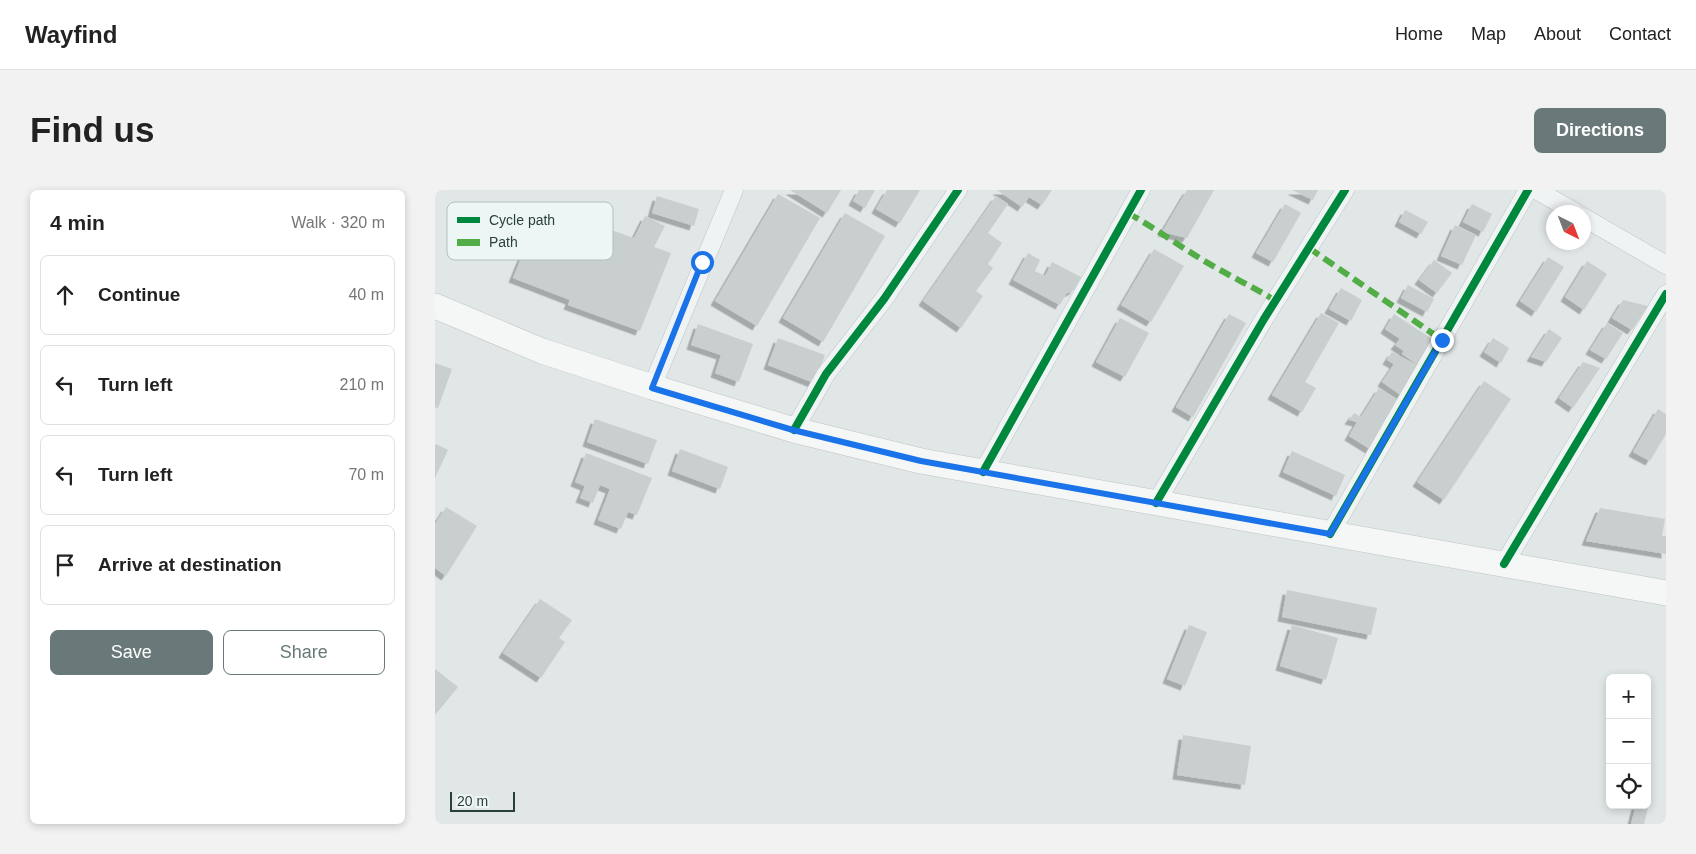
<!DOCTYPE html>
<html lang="en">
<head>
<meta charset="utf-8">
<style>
  body { margin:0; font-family:Arial,sans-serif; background:#f2f2f2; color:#222 }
  .controls { position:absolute; right:15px; bottom:15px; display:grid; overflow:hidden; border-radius:8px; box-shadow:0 2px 8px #0003 }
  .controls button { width:45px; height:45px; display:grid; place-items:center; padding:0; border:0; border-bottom:1px solid #e0e0e0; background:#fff; color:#222; font:25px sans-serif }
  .compass { position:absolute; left:1111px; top:15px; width:45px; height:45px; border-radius:50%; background:#fff; box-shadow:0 2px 8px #0003; rotate:138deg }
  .scale { position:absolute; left:15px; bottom:12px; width:65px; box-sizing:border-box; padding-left:5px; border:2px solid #283f3e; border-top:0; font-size:14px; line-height:18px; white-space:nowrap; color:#283f3e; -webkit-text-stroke:4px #eef6f5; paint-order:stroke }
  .stop { position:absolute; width:15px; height:15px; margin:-11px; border:4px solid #1a73e8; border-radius:50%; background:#fff }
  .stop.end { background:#1a73e8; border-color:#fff; box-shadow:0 1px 5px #0008 }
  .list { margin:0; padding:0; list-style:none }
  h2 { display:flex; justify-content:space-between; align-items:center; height:65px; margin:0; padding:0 20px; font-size:21px }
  h2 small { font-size:16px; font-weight:400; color:#767676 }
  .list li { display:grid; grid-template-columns:32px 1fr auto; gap:15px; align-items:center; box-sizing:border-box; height:80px; margin:0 10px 10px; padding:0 10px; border:1px solid #e0e0e0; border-radius:8px }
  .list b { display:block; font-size:19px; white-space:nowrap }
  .list em { font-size:16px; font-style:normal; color:#767676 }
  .actions { display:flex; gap:10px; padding:15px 20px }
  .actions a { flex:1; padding:11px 0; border:1px solid #697979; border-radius:8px; text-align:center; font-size:18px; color:#697979 }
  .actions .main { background:#697979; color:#fff }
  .icon { flex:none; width:28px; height:28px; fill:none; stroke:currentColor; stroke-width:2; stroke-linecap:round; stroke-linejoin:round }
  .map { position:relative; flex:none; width:1231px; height:634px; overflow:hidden; border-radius:8px }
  header { display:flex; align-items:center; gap:30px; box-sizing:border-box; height:70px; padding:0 25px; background:#fff; border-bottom:1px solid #e0e0e0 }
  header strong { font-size:24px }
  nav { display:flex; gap:28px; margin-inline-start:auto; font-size:18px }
  .intro { display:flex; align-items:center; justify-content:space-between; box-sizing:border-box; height:120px; padding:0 30px }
  h1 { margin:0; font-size:35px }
  .button { padding:12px 22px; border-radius:8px; background:#697979; color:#fff; font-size:18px; font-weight:700 }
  main { display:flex; gap:30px; padding:0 30px }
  aside { flex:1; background:#fff; border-radius:8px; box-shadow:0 2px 8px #0003 }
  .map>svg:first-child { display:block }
  .building { fill:#c9cece; filter:url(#shadow) }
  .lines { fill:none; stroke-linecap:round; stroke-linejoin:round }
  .street-casing { stroke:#bfc4c4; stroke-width:19 }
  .secondary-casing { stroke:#bfc4c4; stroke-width:26 }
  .street { stroke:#f0f3f3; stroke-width:18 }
  .secondary { stroke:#f5f6f6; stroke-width:25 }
  .quiet { stroke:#53ad46; stroke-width:6; stroke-dasharray:12 6; stroke-linecap:butt }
  .cycleway-casing { stroke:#eef6f5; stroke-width:11 }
  .cycleway { stroke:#00873e; stroke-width:8 }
  .route { stroke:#1a73e8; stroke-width:6 }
  .key { fill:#eef6f5; stroke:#b3bfbe; stroke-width:1 }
  .key-label { font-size:14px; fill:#283f3e }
</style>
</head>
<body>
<header>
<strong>Wayfind</strong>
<nav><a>Home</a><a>Map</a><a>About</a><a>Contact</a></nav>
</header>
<div class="intro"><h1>Find us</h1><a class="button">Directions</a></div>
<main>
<aside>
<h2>4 min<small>Walk · 320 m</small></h2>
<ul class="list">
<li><svg class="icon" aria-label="ahead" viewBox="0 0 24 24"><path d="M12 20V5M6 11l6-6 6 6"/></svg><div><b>Continue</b></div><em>40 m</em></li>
<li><svg class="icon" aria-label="left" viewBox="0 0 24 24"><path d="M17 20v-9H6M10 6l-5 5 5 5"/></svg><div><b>Turn left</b></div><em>210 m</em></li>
<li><svg class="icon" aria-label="left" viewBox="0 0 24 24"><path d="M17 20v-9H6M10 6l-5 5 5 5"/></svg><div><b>Turn left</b></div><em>70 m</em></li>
<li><svg class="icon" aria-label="arrive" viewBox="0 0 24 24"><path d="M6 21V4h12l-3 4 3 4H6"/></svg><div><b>Arrive at destination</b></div></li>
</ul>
<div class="actions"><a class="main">Save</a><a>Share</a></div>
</aside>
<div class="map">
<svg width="1231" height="634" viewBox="0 0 1231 634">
  <defs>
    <filter id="shadow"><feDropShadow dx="-4.5" dy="4.5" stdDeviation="0" flood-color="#0004"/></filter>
  </defs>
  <rect width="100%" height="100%" fill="#e1e6e6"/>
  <g class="building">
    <path d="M355,0H406L392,23Z"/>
    <path d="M424,0H440L430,18L418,11Z"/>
    <path d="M452,0H485L465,33L441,19Z"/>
    <path d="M562,0H617L607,15L594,7L587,17Z"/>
    <path d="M752,0H779L752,48L727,42Z"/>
    <path d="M857,0H883L878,10Z"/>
    <path d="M343,4L385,28L322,136L280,111Z"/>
    <path d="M222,6L264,19L259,36L217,23Z"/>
    <path d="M561,6L573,14L553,43L567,53L553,74L558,78L541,101L548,106L526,138L488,111Z"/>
    <path d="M850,14L866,23L838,72L821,63Z"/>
    <path d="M1037,14L1057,24L1048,42L1028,32Z"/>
    <path d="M970,20L993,32L986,44L964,32Z"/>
    <path d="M410,23L450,46L388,152L348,128Z"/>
    <path d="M210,26L230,36L219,57L236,63L205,141L133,115L135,110L78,88L98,39L155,61L165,36L199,48Z"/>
    <path d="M1020,35L1041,45L1027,75L1006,66Z"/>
    <path d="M719,59L749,76L716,132L686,115Z"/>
    <path d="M593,63L605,70L600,81L610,86L617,72L646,87L639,100L631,104L625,115L578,90Z"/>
    <path d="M1113,67L1129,77L1101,122L1085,111Z"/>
    <path d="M999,70L1017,83L1002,103L984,90Z"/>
    <path d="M1152,71L1172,84L1149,120L1130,107Z"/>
    <path d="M973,95L999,109L992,122L966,108Z"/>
    <path d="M906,98L927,110L916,131L894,119Z"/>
    <path d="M1188,110L1213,116L1197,140L1177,128Z"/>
    <path d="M886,123L904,133L870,192L881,198L867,222L837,205Z"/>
    <path d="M794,124L811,133L758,227L741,217Z"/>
    <path d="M959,124L1005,154L986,177L967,164L969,161L960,155L965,149L950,139Z"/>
    <path d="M685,128L714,143L690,187L661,172Z"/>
    <path d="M1172,133L1188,143L1171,169L1155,160Z"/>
    <path d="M263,134L318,154L304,192L280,183L286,165L256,155Z"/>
    <path d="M1114,139L1127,148L1111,172L1096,167Z"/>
    <path d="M343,148L390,165L379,193L333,175Z"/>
    <path d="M1058,148L1074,158L1066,173L1049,162Z"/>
    <path d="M957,162L986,177L967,206L947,192L959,174L952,170Z"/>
    <path d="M1148,172L1165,178L1138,218L1124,208Z"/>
    <path d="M0,173L17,179L3,218L0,217Z"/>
    <path d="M1049,191L1076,209L1009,310L982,292Z"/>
    <path d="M944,198L965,211L935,259L914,246L922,232L914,230L919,223L926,227Z"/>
    <path d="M1223,219L1231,224V244L1215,271L1198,262Z"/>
    <path d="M160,229L222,250L213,274L152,252Z"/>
    <path d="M1,254L13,260L0,288V255Z"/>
    <path d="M245,259L293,277L285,299L237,281Z"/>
    <path d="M857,261L910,285L901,306L848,282Z"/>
    <path d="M151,263L217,288L202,325L193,322L186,339L163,330L175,299L165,295L158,313L145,308L150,296L140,292Z"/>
    <path d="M11,317L42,336L11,386L0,378V334Z"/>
    <path d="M1165,318L1230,329L1227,346H1231V364L1151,351Z"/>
    <path d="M852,400L942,418L936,445L847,427Z"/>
    <path d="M105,409L137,430L124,448L130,452L106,488L68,463Z"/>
    <path d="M754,435L772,442L750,496L732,489Z"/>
    <path d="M857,435L903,448L891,490L845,476Z"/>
    <path d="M0,479L23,497L0,525Z"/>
    <path d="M748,545L816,556L810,595L742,585Z"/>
    <path d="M1212,613L1214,614L1209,634H1196L1201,615H1212Z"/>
  </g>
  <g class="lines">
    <g class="street-casing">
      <g id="street">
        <path d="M1101,0L1140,22"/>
        <path d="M1148,27L1231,75"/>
        <path d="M217,197L299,0"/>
        <path d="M359,240L391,184L449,109L523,0"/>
        <path d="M548,282L706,0"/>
        <path d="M721,313L829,129L910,0"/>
        <path d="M895,344L1093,0"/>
        <path d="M1069,374L1231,104"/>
      </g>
    </g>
    <g class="secondary-casing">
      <path id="secondary" d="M0,116L107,161L217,197L359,240L486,271L1231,403"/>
    </g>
    <use href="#street" class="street"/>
    <use href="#secondary" class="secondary"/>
    <g class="quiet">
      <path d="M693,23C725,41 755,64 787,81C805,91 823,100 841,111"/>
      <path d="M874,58L1007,150"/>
    </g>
    <g class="cycleway-casing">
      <g id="cycleway">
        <path d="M359,240L391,184L449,109L523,0"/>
        <path d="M548,282L706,0"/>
        <path d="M721,313L829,129L910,0"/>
        <path d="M895,344L1093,0"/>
        <path d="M1069,374L1231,104"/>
      </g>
    </g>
    <use href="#cycleway" class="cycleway"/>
  </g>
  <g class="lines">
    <path class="route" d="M267,72L217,198L358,240L486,271L895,344L1007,150"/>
  </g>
  <rect x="12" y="12" width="166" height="58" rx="8" class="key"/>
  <rect x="22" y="27" width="23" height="6" fill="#00873e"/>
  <rect x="22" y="49" width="23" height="7" fill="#53ad46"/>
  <g class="key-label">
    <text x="54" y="35">Cycle path</text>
    <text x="54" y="57">Path</text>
  </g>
</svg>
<div class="controls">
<button>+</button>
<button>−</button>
<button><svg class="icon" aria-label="locate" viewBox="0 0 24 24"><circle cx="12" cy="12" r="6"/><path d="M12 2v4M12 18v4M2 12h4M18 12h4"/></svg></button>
</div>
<svg class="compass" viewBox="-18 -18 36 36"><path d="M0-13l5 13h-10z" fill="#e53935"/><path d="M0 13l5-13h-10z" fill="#767676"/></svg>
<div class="scale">20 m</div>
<div class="stop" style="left:267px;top:72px"></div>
<div class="stop end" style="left:1007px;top:150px"></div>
</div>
</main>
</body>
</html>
